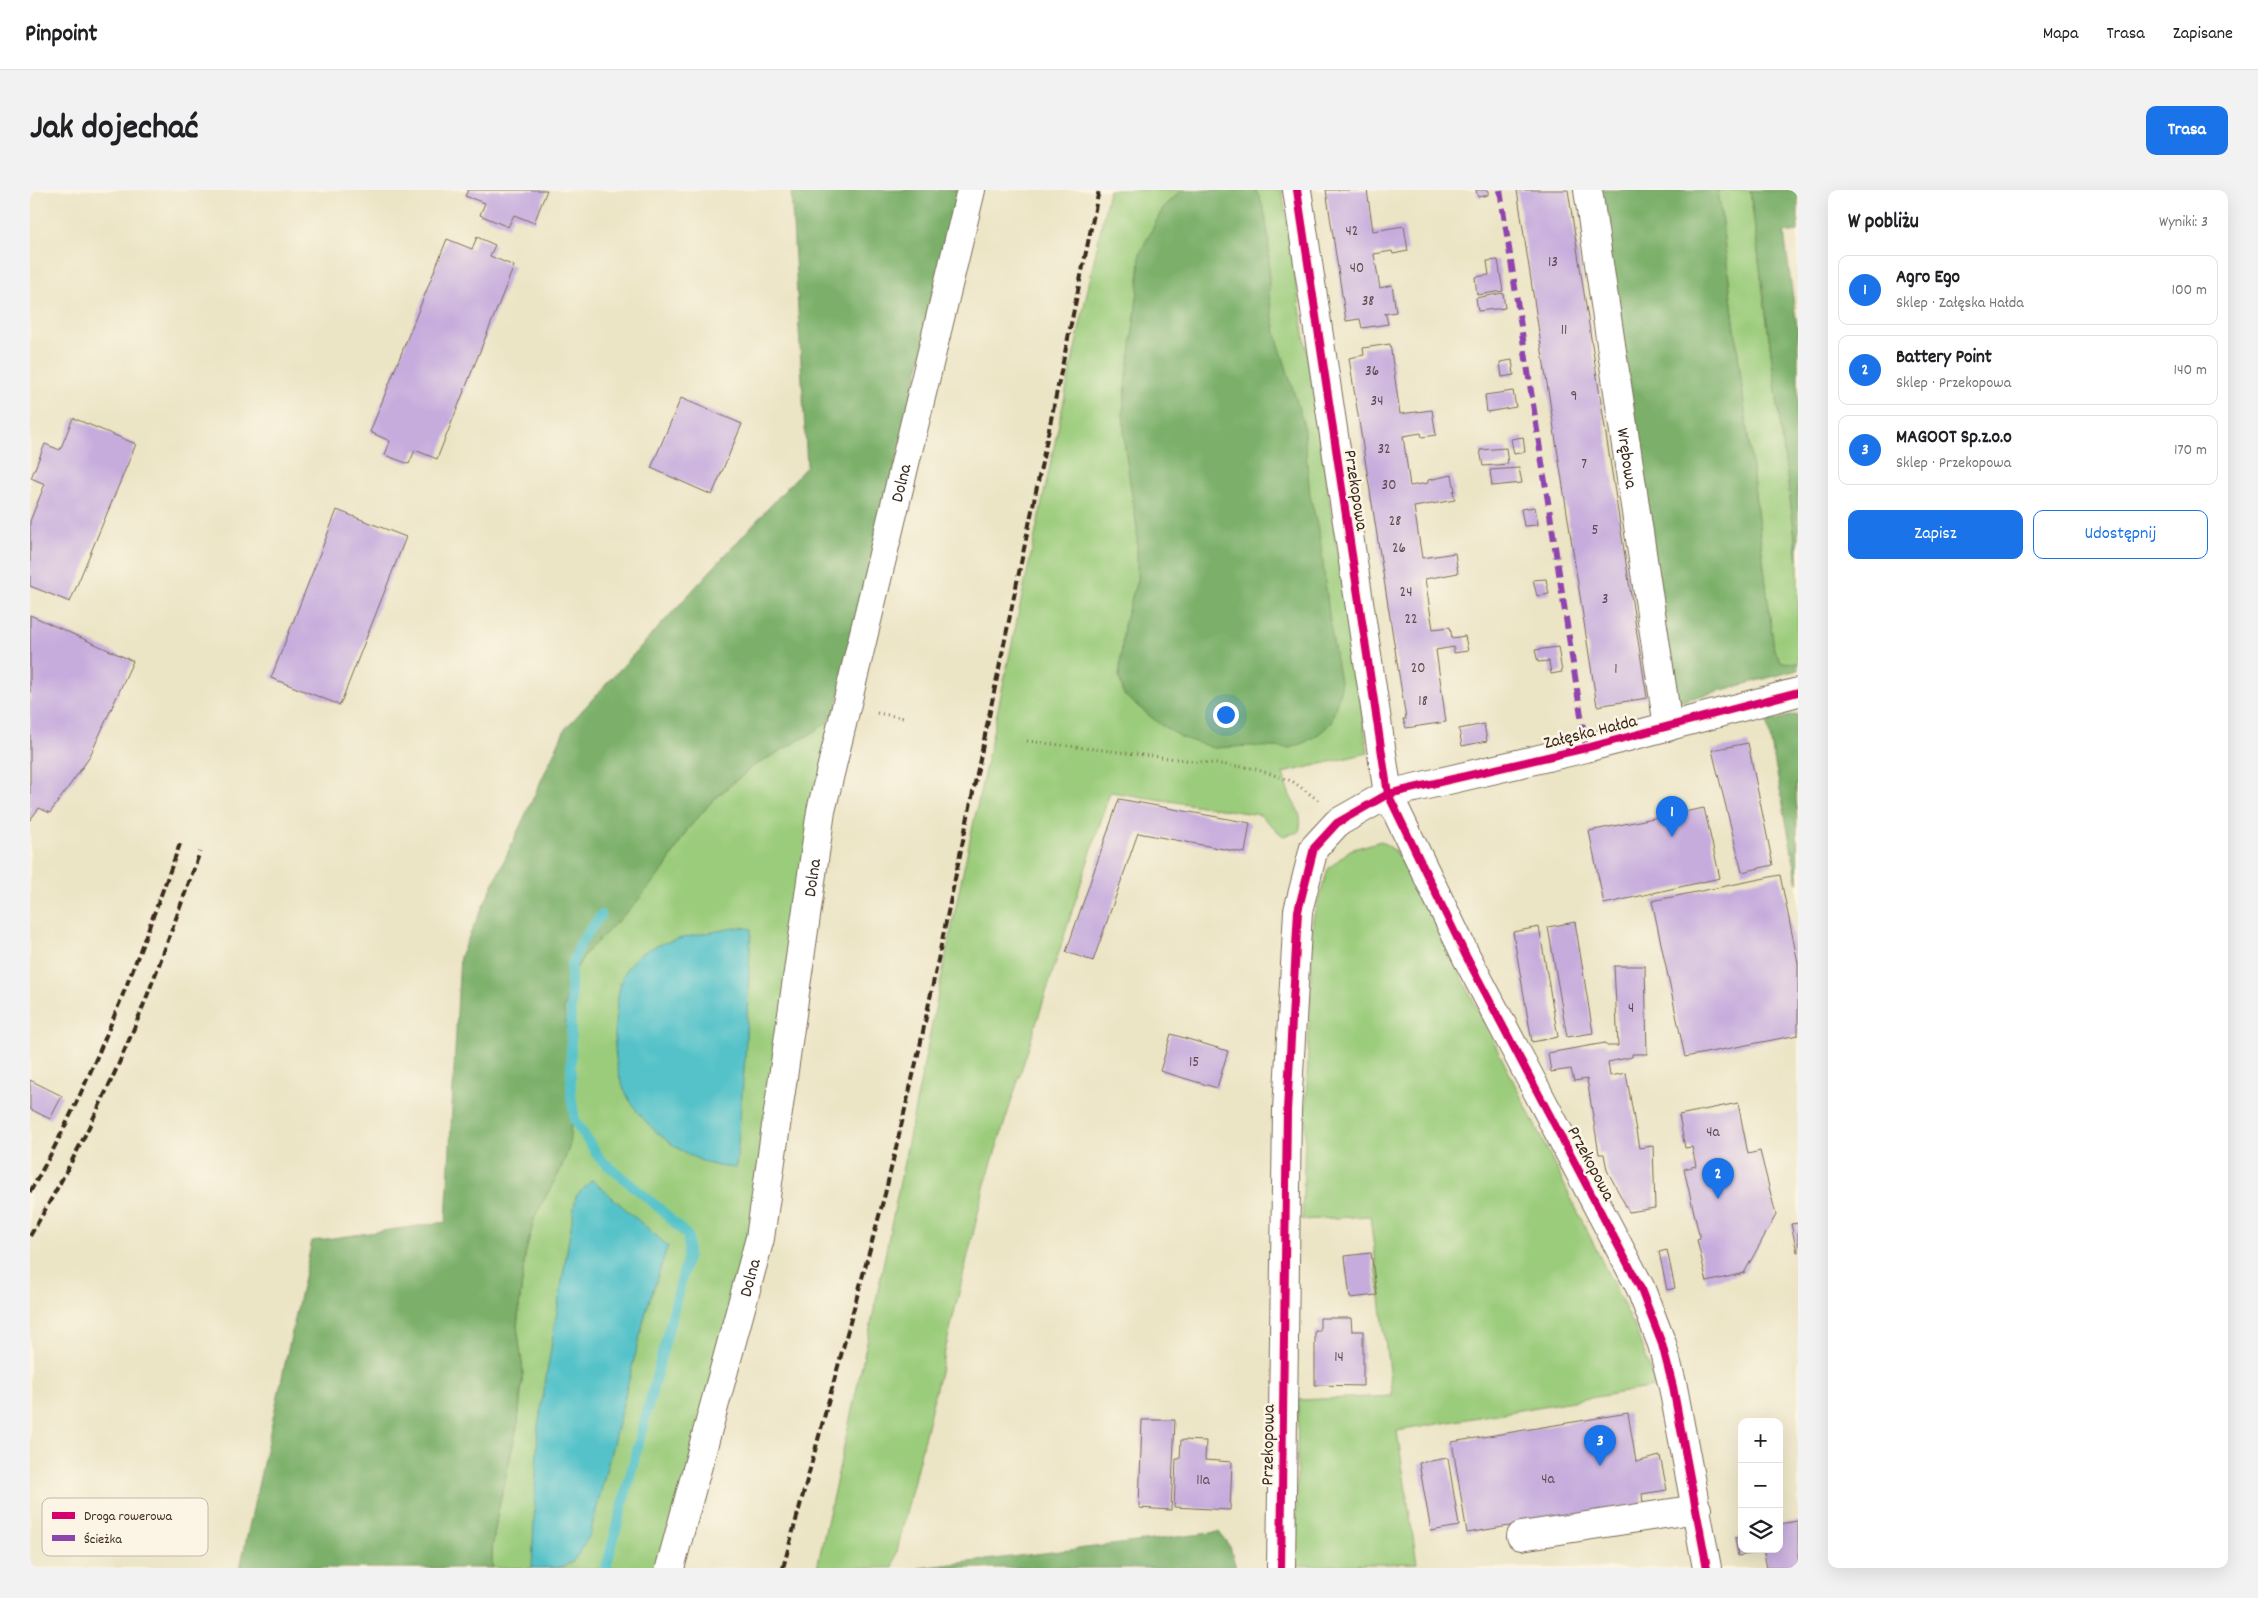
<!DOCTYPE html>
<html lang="pl">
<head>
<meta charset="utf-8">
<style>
  body { margin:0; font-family:Dekko,sans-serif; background:#f2f2f2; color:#202124 }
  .controls { position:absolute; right:15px; bottom:15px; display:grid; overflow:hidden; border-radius:10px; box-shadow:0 5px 20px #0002 }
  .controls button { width:45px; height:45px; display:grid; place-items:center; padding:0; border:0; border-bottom:1px solid #e0e0e0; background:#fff; color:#202124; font:25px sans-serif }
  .you { position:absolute; left:1195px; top:524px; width:18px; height:18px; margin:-12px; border:4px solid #fff; border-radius:50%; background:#1a73e8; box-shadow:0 0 0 8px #1a73e833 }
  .badge { display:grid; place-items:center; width:32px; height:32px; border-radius:50%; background:#1a73e8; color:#fff; font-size:16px; font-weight:700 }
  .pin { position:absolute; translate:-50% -41px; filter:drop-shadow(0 1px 2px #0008) }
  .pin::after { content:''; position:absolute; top:26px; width:18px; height:15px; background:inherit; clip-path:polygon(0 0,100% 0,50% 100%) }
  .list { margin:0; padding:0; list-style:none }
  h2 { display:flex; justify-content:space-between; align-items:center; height:65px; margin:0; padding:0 20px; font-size:21px }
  h2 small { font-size:16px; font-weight:400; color:#757577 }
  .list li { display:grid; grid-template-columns:32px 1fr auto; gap:15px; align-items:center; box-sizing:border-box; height:70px; margin:0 10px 10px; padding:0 10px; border:1px solid #e0e0e0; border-radius:10px }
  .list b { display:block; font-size:19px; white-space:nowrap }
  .list p { margin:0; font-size:16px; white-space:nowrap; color:#757577 }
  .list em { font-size:16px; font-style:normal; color:#757577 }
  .actions { display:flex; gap:10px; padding:15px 20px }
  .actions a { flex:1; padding:11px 0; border:1px solid #1a73e8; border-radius:10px; text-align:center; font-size:18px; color:#1a73e8 }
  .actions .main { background:#1a73e8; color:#fff }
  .icon { flex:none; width:28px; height:28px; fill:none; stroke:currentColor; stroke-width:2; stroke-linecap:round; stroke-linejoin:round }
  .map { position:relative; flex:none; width:1768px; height:1378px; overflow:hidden; border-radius:10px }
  header { display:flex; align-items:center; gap:30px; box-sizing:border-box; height:70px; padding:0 25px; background:#fff; border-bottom:1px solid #e0e0e0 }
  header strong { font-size:24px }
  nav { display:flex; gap:28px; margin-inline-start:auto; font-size:18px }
  .intro { display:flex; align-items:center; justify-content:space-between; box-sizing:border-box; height:120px; padding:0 30px }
  h1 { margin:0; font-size:35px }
  .button { padding:12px 22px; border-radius:10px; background:#1a73e8; color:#fff; font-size:18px; font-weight:700 }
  main { display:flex; gap:30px; padding:0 30px }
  aside { flex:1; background:#fff; border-radius:10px; box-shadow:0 5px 20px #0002 }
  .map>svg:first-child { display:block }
  .green { fill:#9bcc7b; stroke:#6b7b4c }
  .forest { fill:#7cb06b; stroke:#5c6d44 }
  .water { fill:#54c2c9; stroke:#487674 }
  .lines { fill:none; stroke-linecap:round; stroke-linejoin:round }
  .stream { stroke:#54c2c9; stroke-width:10 }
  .building { fill:#c6acdd }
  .minor-casing { stroke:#796b58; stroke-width:30 }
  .path { stroke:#796b58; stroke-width:3; stroke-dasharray:1 4; stroke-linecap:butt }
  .minor { stroke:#fff; stroke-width:28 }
  .rail { stroke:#3b2a1e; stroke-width:4; stroke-dasharray:8 4; stroke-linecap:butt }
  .quiet { stroke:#8e44ad; stroke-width:6; stroke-dasharray:12 6; stroke-linecap:butt }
  .cycleway-casing { stroke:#fcf5e5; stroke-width:11 }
  .cycleway { stroke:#d6006c; stroke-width:8 }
  .labels { text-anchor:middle; stroke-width:5; stroke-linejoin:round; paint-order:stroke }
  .number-label { font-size:15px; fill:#5e4a4e }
  .street-label { font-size:18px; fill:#3b2a1e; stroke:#fcf5e5 }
  .key { fill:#fcf5e5; stroke:#c2b8a9; stroke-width:1 }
  .key-label { font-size:14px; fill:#3b2a1e }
</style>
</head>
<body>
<header>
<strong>Pinpoint</strong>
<nav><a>Mapa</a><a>Trasa</a><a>Zapisane</a></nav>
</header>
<div class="intro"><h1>Jak dojechać</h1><a class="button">Trasa</a></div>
<main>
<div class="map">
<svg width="1768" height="1378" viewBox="0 0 1768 1378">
  <rect width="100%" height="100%" fill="#fcf5e5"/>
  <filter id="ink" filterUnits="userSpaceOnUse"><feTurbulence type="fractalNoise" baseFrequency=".02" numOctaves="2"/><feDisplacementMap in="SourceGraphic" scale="10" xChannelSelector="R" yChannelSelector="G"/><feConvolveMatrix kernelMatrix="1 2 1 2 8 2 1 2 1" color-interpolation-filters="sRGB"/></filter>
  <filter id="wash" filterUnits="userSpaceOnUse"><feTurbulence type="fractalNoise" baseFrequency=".0096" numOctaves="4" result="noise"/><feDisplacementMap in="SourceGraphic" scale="20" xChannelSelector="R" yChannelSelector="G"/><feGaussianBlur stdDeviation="1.12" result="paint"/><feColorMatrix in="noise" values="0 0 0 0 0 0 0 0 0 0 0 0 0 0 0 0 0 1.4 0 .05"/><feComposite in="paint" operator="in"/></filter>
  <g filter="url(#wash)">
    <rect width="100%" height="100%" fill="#ebe4c5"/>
    <g class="green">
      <path d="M1079,0H1252L1338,563L1253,583C1255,589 1256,597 1259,603C1266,620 1274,622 1269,642L1253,646L1230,625L1080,602L955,994L863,1378H787L843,1125L929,701Z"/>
      <path d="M1688,0H1720L1768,371V473L1766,474L1751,472L1744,460Z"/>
      <path d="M807,516L722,1042L632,1378H462V1359L467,1326L488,1232L493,1181L487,1136L495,1065L505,1026L530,981L541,936L544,899L534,821L537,803L543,783L556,763L634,679L657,640L684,609L722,577L787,540L798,531Z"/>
      <path d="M1351,651L1364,660L1379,680L1606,1140L1623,1188L1624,1197L1367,1241L1387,1373L1266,1376L1268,1210L1362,1206L1340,1026L1272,1030L1283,728L1298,679L1320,660Z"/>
    </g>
    <g class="forest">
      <path d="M761,0H932L807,516L798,531L787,540L722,577L684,609L657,640L634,679L604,715L556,763L543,783L537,803L534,821L544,899L539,958L530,981L505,1026L495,1065L487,1136L493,1181L488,1232L467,1326L462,1359V1378H210L282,1051L416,1032L430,766L535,539L777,276Z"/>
      <path d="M1152,0H1225L1230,8L1235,24L1239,51V106L1247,148L1273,232L1280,305L1290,348L1301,441L1311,497L1301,533L1290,543L1274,553L1260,558L1219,556L1184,558L1153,548L1131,535L1094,505L1089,487L1094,434L1107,390V339L1095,259L1093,221L1108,99L1110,63L1133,18Z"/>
      <path d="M1562,0H1688L1744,460L1751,472L1768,473V480L1640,514Z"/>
      <path d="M1720,0H1768V41L1754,43L1768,144V371Z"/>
      <path d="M1768,524V593L1766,595L1768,693L1737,532Z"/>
      <path d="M1189,1342L1200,1357L1206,1378H889Z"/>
    </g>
    <g class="water">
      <path d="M711,737L721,739L715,868L706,978C698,977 688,977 680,974C644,962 600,926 590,888C583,865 584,839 587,816C589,796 593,775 612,763C636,748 683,742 711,737Z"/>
      <path d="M562,990L638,1056L617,1118L560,1345C540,1378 543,1378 502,1378L508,1237L546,1006Z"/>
    </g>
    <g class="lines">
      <path class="stream" d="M571,725L550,754L541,777V904L545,931L570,969L628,1017L658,1046V1065L576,1378"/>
    </g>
    <g id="blocks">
      <g class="building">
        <path d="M438,0H517L504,33L484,25L478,37L450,25L455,13L435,6Z"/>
        <path d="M1296,0H1337L1343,41L1374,36L1378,61L1363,64L1362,61L1344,64L1350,98L1362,95L1366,122L1354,124L1356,125L1358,134L1332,138L1330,129L1316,131Z"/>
        <path d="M1446,0H1458V5L1448,7Z"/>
        <path d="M1487,0H1538L1617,508L1567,516Z"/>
        <path d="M447,47L465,55L460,66L484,76L407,269L385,260L379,274L355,265L360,251L340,242L417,49L442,59Z"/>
        <path d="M1468,70L1473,101L1447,105L1445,87L1459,85L1457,71Z"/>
        <path d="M1473,103L1475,118L1448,121L1446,108Z"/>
        <path d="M1360,154L1370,224L1402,220L1406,245L1392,247L1391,243L1373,246L1380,296L1398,293V290L1422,285L1425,301H1423L1425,310L1384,317L1392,368L1425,363L1428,383L1395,389L1403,439L1420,437L1422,448L1435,446L1438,461L1424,463V457L1406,460L1416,532L1376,538L1373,529H1376L1319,168L1334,165L1333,158Z"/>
        <path d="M1482,170L1484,185L1472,187L1470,172Z"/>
        <path d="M1483,201L1486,217L1457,222L1455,205Z"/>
        <path d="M651,208L712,234L682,305L621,278Z"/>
        <path d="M43,228L106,254L40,412L0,396V331L15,294L1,288L15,254L30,260Z"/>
        <path d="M1493,247L1495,262L1484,264L1481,249Z"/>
        <path d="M1476,258L1478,274L1453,276L1450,260Z"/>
        <path d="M1489,278L1492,293L1462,296L1460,280Z"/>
        <path d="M1505,317L1508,335L1494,336L1491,319Z"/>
        <path d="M307,320L376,347L310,515L241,488Z"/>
        <path d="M1516,389L1519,404L1507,406L1503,390Z"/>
        <path d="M0,425L103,471L59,568L20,623L9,618L0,630Z"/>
        <path d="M1528,457L1532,482L1521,484L1519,471L1508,472L1505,460Z"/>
        <path d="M1454,534L1457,551L1432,556L1429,539Z"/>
        <path d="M1718,553L1743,675L1712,682L1682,560Z"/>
        <path d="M1089,609L1220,633L1215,663L1108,643L1063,771L1036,762Z"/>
        <path d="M1674,618L1690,688L1574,714L1559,641Z"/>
        <path d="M1750,685L1768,773V845L1655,867L1622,711Z"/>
        <path d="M1545,732L1563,843L1537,847L1518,737Z"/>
        <path d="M1509,737L1528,847L1502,852L1483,742Z"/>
        <path d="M1584,776H1615L1617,864H1602V867L1578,872L1580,886L1596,883L1609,958L1623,956L1625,1018L1599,1022L1577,980L1574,964H1569L1557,889L1544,891L1541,879L1521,882L1518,863L1575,853L1577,856H1588Z"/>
        <path d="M1141,844L1198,861L1187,898L1130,881Z"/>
        <path d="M0,890L32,906L20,929L0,919Z"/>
        <path d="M1708,913L1718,964L1730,961L1746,1025L1714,1083L1677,1092L1667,1050L1670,1049L1654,979L1666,976L1662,957L1655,958L1649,925Z"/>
        <path d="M1768,1033V1062H1767L1761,1034Z"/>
        <path d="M1637,1060L1645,1098L1637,1100L1629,1062Z"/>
        <path d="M1341,1063L1347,1105L1320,1108L1315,1066Z"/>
        <path d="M1290,1128H1321L1322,1141H1333V1196L1285,1195V1141H1290Z"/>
        <path d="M1598,1223L1606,1272L1630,1266L1637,1300L1612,1304L1613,1314L1437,1343L1422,1252Z"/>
        <path d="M1112,1230H1145L1141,1320L1109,1318Z"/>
        <path d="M1151,1250L1176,1251L1175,1270L1202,1272L1200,1320L1144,1317L1146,1269H1150Z"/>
        <path d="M1418,1268L1429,1336L1401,1341L1389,1273Z"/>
        <path d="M1768,1331V1378H1737L1733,1359H1749V1334Z"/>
        <path d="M1712,1347V1359H1726V1363L1708,1366L1705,1348Z"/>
      </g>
    </g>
  </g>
  <g filter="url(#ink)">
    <use href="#blocks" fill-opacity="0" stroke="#796b58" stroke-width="1"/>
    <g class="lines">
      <g class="minor-casing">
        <g id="minor">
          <path d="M1267,0L1358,604L1436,766L1610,1097L1632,1154L1643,1197L1677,1378"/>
          <path id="s1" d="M1558,0L1638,537"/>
          <path d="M1491,1346L1667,1319"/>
          <path id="s2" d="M640,1378L730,1048L791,621L941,0"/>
          <path d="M1251,1378L1257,920L1268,721L1284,658L1307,633L1358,604L1556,558L1768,502"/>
        </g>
      </g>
      <g class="path">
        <path d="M847,523L875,528"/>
        <path d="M997,551L1222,578L1262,591L1288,610"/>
      </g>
      <use href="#minor" class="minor"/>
      <g class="rail">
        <path d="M0,1002C63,892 106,772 150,654"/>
        <path d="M0,1046C36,985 68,922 96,857C124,793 146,727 170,662"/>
        <path d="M753,1378L855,1004L890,856L1069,0"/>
      </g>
      <path class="quiet" d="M1470,0L1556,558"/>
      <g class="cycleway-casing">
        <g id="cycleway">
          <path d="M1267,0L1358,604L1436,766L1610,1097L1632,1154L1643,1197L1677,1378"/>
          <path d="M1251,1378L1257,920L1268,721L1284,658L1307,633L1358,604L1556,558L1768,502"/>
        </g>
      </g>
      <use href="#cycleway" class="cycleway"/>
    </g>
  </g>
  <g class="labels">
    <g class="number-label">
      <text x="1322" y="45">42</text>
      <text x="1523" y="76">13</text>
      <text x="1327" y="82">40</text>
      <text x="1338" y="115">38</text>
      <text x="1534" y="144">11</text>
      <text x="1342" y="185">36</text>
      <text x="1544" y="210">9</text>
      <text x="1347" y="215">34</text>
      <text x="1354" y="263">32</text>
      <text x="1554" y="278">7</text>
      <text x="1359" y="299">30</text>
      <text x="1365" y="335">28</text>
      <text x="1565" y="344">5</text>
      <text x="1369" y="362">26</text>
      <text x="1376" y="406">24</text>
      <text x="1575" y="413">3</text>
      <text x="1381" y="433">22</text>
      <text x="1388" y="482">20</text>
      <text x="1586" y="483">1</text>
      <text x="1393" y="515">18</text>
      <text x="1601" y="822">4</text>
      <text x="1164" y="876">15</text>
      <text x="1683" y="946">4a</text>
      <text x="1309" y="1171">14</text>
      <text x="1518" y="1293">4a</text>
      <text x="1173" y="1294">11a</text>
    </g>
    <g class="street-label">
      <text dy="6" stroke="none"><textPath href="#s1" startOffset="271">Wrębowa</textPath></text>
      <text dy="6" stroke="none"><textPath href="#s2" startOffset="1111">Dolna</textPath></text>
      <text transform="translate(1327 300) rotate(81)" y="6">Przekopowa</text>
      <text transform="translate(1560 541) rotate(-14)" y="6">Załęska Hałda</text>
      <text dy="6" stroke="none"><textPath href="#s2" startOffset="706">Dolna</textPath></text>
      <text transform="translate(1562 973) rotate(62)" y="6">Przekopowa</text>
      <text dy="6" stroke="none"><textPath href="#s2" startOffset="301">Dolna</textPath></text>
      <text transform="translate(1237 1255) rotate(-89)" y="6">Przekopowa</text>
    </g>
  </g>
  <rect x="12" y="1308" width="166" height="58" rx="8" class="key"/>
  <rect x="22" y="1322" width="23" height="7" fill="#d6006c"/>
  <rect x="22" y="1345" width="23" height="6" fill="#8e44ad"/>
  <g class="key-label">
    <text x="54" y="1330">Droga rowerowa</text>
    <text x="54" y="1353">Ścieżka</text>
  </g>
</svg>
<div class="controls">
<button>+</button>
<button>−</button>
<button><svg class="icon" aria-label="layers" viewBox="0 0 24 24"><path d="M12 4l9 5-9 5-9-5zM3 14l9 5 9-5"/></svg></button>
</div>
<div class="you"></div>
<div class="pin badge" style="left:1642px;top:647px">1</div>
<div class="pin badge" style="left:1688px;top:1009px">2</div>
<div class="pin badge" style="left:1570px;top:1276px">3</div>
</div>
<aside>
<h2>W pobliżu<small>Wyniki: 3</small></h2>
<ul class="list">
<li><span class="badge">1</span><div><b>Agro Ego</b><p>Sklep · Załęska Hałda</p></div><em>100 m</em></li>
<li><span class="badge">2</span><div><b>Battery Point</b><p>Sklep · Przekopowa</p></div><em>140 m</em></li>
<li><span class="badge">3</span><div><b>MAGOOT Sp.z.o.o</b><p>Sklep · Przekopowa</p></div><em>170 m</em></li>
</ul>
<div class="actions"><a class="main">Zapisz</a><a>Udostępnij</a></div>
</aside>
</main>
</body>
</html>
